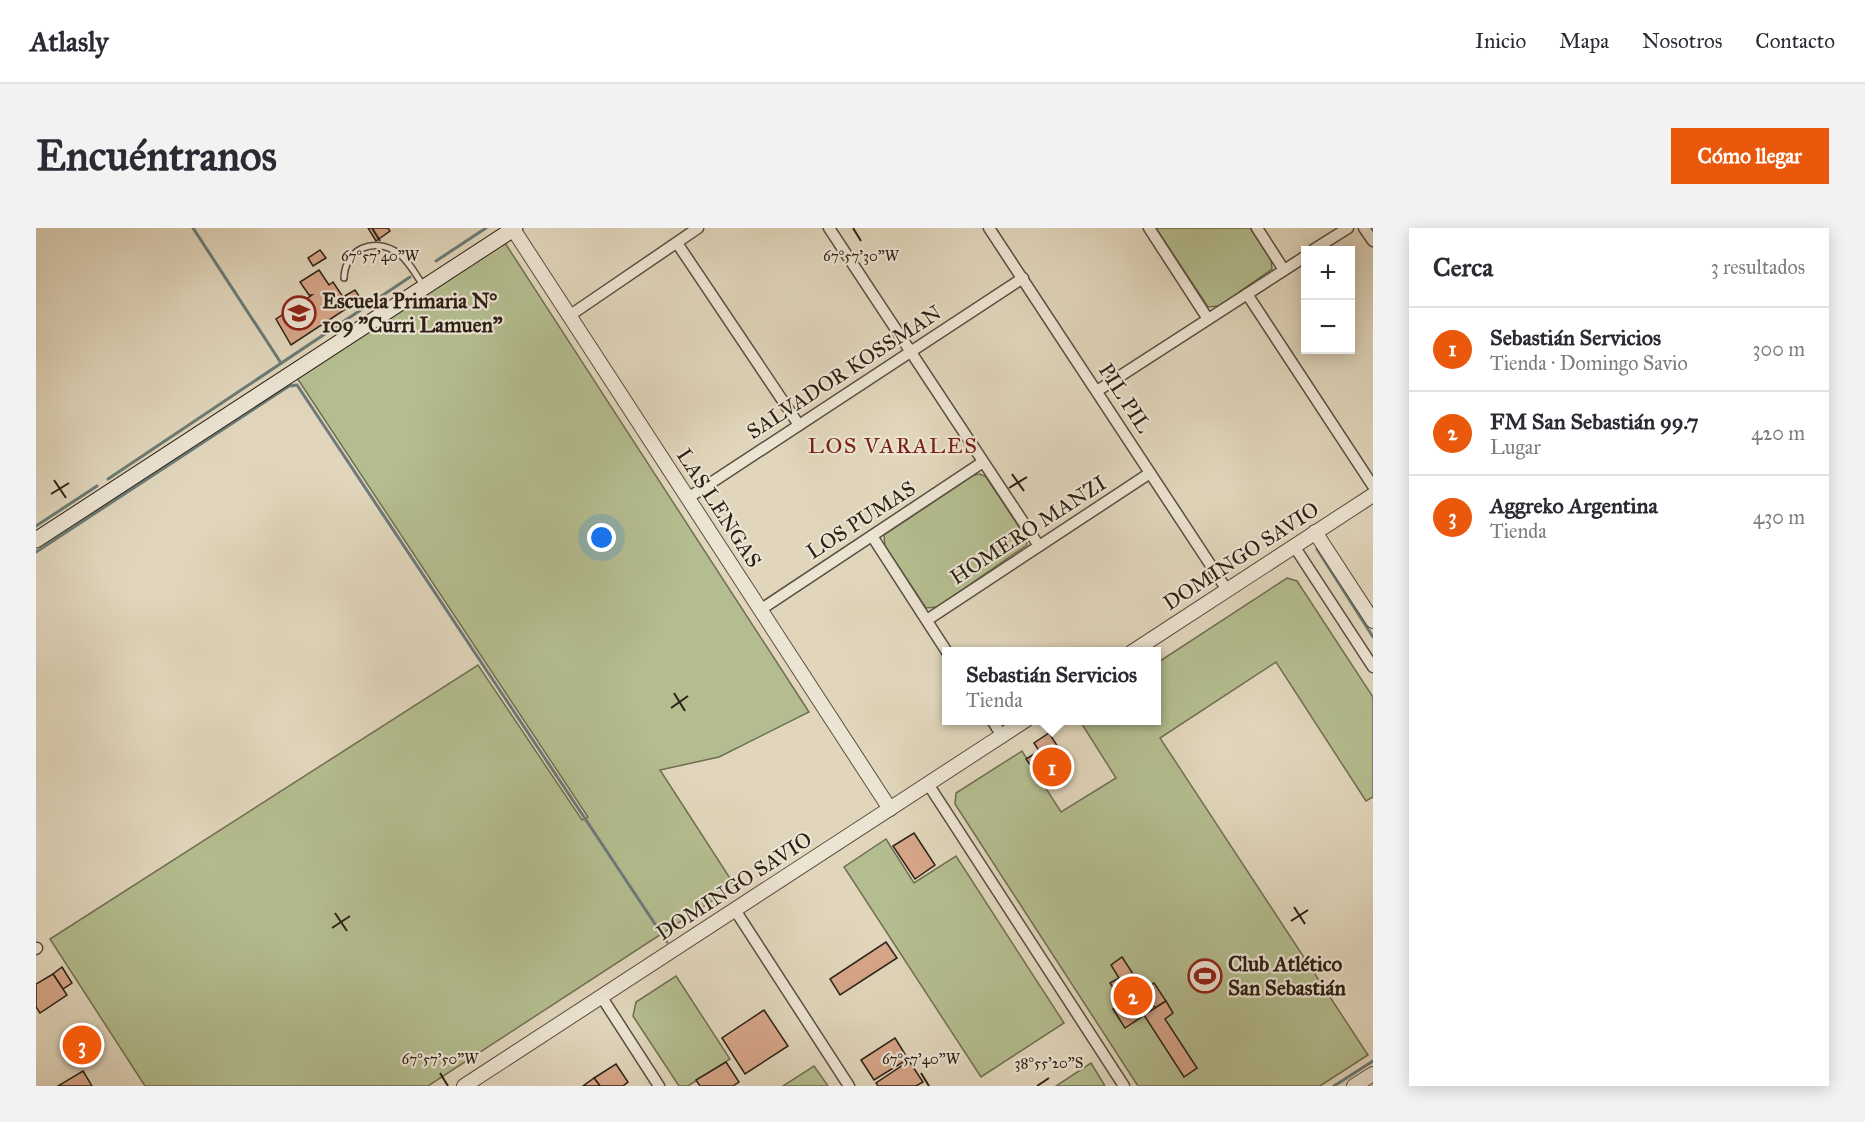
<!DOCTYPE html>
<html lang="es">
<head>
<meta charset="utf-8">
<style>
  body { margin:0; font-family:"IM FELL Great Primer",serif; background:#f2f2f3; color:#2b2b33 }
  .controls { position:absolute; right:18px; top:18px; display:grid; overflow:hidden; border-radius:0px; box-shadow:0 3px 15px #0003 }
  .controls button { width:54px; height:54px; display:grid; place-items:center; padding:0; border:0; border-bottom:2px solid #e1e1e2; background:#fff; color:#2b2b33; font:30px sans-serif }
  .you { position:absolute; left:566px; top:310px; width:21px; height:21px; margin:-15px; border:4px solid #fff; border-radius:50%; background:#1a73e8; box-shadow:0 0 0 9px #1a73e833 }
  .badge { display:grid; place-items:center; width:39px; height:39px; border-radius:50%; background:#ea580c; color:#fff; font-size:20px; font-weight:700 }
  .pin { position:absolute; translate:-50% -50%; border:3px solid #fff; box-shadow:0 2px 6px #0006 }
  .popup { position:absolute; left:906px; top:419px; width:219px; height:78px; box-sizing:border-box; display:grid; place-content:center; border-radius:0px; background:#fff; filter:drop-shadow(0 2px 4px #0005); font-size:20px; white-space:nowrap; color:#7c7c81 }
  .popup b { font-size:22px; color:#2b2b33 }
  .popup::after { content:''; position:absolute; left:50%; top:100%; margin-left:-12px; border:12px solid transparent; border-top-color:#fff }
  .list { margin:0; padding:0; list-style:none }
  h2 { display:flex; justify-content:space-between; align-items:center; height:78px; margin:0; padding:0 24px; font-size:26px }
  h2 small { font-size:20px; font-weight:400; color:#7c7c81 }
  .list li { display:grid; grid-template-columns:39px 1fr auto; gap:18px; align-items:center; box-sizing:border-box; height:84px; padding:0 24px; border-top:2px solid #e1e1e2 }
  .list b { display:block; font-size:22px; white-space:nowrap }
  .list p { margin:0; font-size:20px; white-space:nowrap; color:#7c7c81 }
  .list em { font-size:20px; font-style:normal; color:#7c7c81 }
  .map { position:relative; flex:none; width:1337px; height:858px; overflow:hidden; border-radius:0px }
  header { display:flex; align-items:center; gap:36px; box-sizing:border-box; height:84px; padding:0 30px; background:#fff; border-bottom:2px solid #e1e1e2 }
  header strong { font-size:28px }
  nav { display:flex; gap:33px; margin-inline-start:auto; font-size:21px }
  .intro { display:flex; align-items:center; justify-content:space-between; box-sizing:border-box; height:144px; padding:0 36px }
  h1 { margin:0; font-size:42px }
  .button { padding:15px 27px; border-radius:0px; background:#ea580c; color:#fff; font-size:21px; font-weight:700 }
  main { display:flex; gap:36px; padding:0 36px }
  aside { flex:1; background:#fff; border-radius:0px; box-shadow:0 3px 15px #0003 }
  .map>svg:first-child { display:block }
  .green { fill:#b4bd8f; stroke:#706e52; stroke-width:1.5 }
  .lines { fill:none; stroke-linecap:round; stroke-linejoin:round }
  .stream { stroke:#6b7b77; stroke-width:3 }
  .building { fill:#d7a689; stroke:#2c2016; stroke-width:1.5 }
  .service-casing { stroke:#594e40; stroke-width:8 }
  .minor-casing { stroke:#594e40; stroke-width:13 }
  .tertiary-casing { stroke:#594e40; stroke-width:16 }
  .secondary-casing { stroke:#2c2016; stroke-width:17 }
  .service { stroke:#ece4d3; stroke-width:5 }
  .minor { stroke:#ece4d3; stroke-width:10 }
  .tertiary { stroke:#ece4d3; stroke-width:14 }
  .secondary { stroke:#ece4d3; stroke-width:15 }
  .ticks { fill:none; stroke:#2c2016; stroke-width:2 }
  .labels { text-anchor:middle; stroke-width:4.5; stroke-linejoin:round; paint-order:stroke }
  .poi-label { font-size:21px; font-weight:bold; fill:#2c2016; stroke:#ece4d3; text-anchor:start }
  .street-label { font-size:21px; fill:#2c2016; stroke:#ece4d3 }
  .neighbourhood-label { font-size:22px; letter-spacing:1.5px; fill:#7a1f14; stroke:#ece4d3 }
  .ticks-label { font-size:15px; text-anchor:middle; fill:#2c2016; stroke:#ece4d3; stroke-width:4.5; stroke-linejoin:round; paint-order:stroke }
</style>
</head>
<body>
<header>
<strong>Atlasly</strong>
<nav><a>Inicio</a><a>Mapa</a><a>Nosotros</a><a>Contacto</a></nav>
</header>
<div class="intro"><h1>Encuéntranos</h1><a class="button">Cómo llegar</a></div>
<main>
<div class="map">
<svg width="1337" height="858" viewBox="0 0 1337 858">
  <rect width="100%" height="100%" fill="#e1d6bc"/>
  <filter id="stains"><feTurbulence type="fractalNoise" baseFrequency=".00333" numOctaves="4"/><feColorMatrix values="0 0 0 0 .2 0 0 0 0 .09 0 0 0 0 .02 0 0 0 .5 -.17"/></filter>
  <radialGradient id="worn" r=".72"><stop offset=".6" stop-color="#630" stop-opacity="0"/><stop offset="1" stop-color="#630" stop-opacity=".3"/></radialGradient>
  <g class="green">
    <path d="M1120,0H1214L1235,32L1236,41L1183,78L1172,79Z"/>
    <path d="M469,15L773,484L683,529L624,542L699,658L392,858H109L14,711L442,437L546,592L552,589L261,150Z"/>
    <path d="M944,246L950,249L989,308L991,317L901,379L890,380L849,318L848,307L938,247Z"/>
    <path d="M1251,350L1261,353L1337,469V569L1330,573L1240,434L1124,510L1332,827L1284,858H1102L919,576L920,565L986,523L1025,584L1080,550L1044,493L1121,492V435Z"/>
    <path d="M850,611L878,655L920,628L1028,795L945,849L808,639Z"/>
    <path d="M640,748L694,831L652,858H643L597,788L600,774Z"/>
    <path d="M1055,835L1069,858H1020Z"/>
    <path d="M778,838L792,858H747Z"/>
  </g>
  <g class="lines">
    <g class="stream">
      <path d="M157,0L245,135"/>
      <path d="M400,33L450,0"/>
      <path d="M72,251L374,49"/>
      <path d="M0,298L61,258"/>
      <path d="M1281,321L1337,409"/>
      <path d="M0,324L253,158L261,157L631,714"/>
      <path d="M1298,858L1337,833"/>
    </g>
  </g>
  <g class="building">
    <path d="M332,0H352L354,3L340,13Z"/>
    <path d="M284,22L290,30L277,38L272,30Z"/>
    <path d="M283,42L293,57L297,54L307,69L319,62L325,71L255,117L240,91L276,67H273L264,54Z"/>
    <path d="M1013,505L1029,530L1014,540L998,515Z"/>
    <path d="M1003,523L1014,540L1002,548L990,531Z"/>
    <path d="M878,605L899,637L879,651L857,618Z"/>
    <path d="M850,714L861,730L804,767L794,751Z"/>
    <path d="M1086,729L1119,780L1089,800L1077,781L1087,775L1074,755L1083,750L1075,737Z"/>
    <path d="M26,739L36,755L27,761L17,746Z"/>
    <path d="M17,746L31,767L4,785L0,779V756Z"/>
    <path d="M1118,755L1130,773L1119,780L1107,762Z"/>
    <path d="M1130,773L1137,785L1129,791L1161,840L1148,849L1108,787Z"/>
    <path d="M728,782L752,818L709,846L686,810Z"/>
    <path d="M859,810L872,831L838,852L825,832Z"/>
    <path d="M873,833L887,854L880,858H842L840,855Z"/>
    <path d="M690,834L703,854L697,858H664L660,852Z"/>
    <path d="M580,836L592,854L587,858H564L558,850Z"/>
    <path d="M47,843L56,858H22Z"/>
    <path d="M558,850L564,858H547Z"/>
  </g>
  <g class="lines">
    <g class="service-casing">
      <path id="service" d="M308,50C309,21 338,8 362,25C373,33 380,47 388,59"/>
    </g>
    <g class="minor-casing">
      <g id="minor">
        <path d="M793,0L1003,318"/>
        <path d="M953,0L1191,362"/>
        <path d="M1113,0L1172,91"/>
        <path d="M1221,0L1248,42"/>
        <path d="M1328,0L1337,13"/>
        <path d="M641,15L763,197"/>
        <path d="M1277,22L1312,0"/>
        <path d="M1211,66L1337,258"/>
        <path d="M533,88L662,0"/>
        <path d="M1061,163L1270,28"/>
        <path d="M652,270L987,50"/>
        <path d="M836,308L911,424"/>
        <path d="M1258,318L1337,439"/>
        <path d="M724,382L947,234"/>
        <path d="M891,392L1114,245"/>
        <path d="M956,492L966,508"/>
        <path d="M892,556L1088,858"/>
        <path d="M699,682L813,858"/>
        <path d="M0,721L1,720"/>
        <path d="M565,768L623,858"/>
      </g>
    </g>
    <g class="tertiary-casing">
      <g id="tertiary">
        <path d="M477,1L854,581"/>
        <path d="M1279,304L1337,393"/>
        <path d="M1096,424L1337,267"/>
        <path d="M428,858L990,492"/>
        <path d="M1318,858L1337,846"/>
      </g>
    </g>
    <g class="secondary-casing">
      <path id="secondary" d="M0,312L479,0"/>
    </g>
    <use href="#service" class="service"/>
    <use href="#minor" class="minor"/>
    <use href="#tertiary" class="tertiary"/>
    <use href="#secondary" class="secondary"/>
  </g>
  <path class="ticks" d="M336,0L344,13M817,0L825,13M976,246L988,263M18,252L30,270M973,260L991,249M15,266L33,255M638,465L649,483M635,480L652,468M1258,679L1269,696M299,685L311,703M1255,693L1272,682M296,700L314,688M404,845L412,858M885,845L893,858M1001,858L1013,850"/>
  <defs>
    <g id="school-ring" transform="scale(1.725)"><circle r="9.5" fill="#ece4d3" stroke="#8f2418" stroke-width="1.5"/><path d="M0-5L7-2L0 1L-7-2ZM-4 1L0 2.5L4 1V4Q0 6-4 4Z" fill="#8f2418"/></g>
    <g id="stadium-ring" transform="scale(1.725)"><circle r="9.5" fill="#ece4d3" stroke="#8f2418" stroke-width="1.5"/><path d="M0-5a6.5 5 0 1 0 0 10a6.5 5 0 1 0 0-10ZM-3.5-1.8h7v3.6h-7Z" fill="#8f2418"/></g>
  </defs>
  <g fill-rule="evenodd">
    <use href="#school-ring" x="263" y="85"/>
    <use href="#stadium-ring" x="1169" y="748"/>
  </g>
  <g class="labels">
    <g class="poi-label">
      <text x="286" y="80">Escuela Primaria N°<tspan x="286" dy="24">109 "Curri Lamuen"</tspan></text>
      <text x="1192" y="743">Club Atlético<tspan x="1192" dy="24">San Sebastián</tspan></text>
    </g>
    <g class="street-label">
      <text transform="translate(808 144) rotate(-33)" y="7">SALVADOR KOSSMAN</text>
      <text transform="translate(1089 170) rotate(57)" y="7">PIL PIL</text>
      <text transform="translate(683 280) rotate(57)" y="7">LAS LENGAS</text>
      <text transform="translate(825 292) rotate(-33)" y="7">LOS PUMAS</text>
      <text transform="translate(992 302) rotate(-33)" y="7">HOMERO MANZI</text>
      <text transform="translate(1205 328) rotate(-33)" y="7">DOMINGO SAVIO</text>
      <text transform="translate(698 658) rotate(-33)" y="7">DOMINGO SAVIO</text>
    </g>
    <g class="neighbourhood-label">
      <text x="857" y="225">LOS VARALES</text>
    </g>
  </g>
  <g class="ticks-label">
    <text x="344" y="33">67°57'40"W</text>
    <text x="825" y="33">67°57'30"W</text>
    <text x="404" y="836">67°57'50"W</text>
    <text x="885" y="836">67°57'40"W</text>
    <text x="1013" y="840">38°55'20"S</text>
  </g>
  <rect width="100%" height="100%" filter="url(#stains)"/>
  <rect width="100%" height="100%" fill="url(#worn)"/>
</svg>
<div class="controls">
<button>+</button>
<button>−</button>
</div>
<div class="you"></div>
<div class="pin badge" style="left:1016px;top:539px">1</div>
<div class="popup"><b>Sebastián Servicios</b>Tienda</div>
<div class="pin badge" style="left:1097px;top:768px">2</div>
<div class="pin badge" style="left:46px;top:817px">3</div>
</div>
<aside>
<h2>Cerca<small>3 resultados</small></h2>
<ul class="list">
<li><span class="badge">1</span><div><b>Sebastián Servicios</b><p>Tienda · Domingo Savio</p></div><em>300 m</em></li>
<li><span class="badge">2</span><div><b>FM San Sebastián 99.7</b><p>Lugar</p></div><em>420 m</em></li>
<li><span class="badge">3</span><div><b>Aggreko Argentina</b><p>Tienda</p></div><em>430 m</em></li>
</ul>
</aside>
</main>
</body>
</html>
